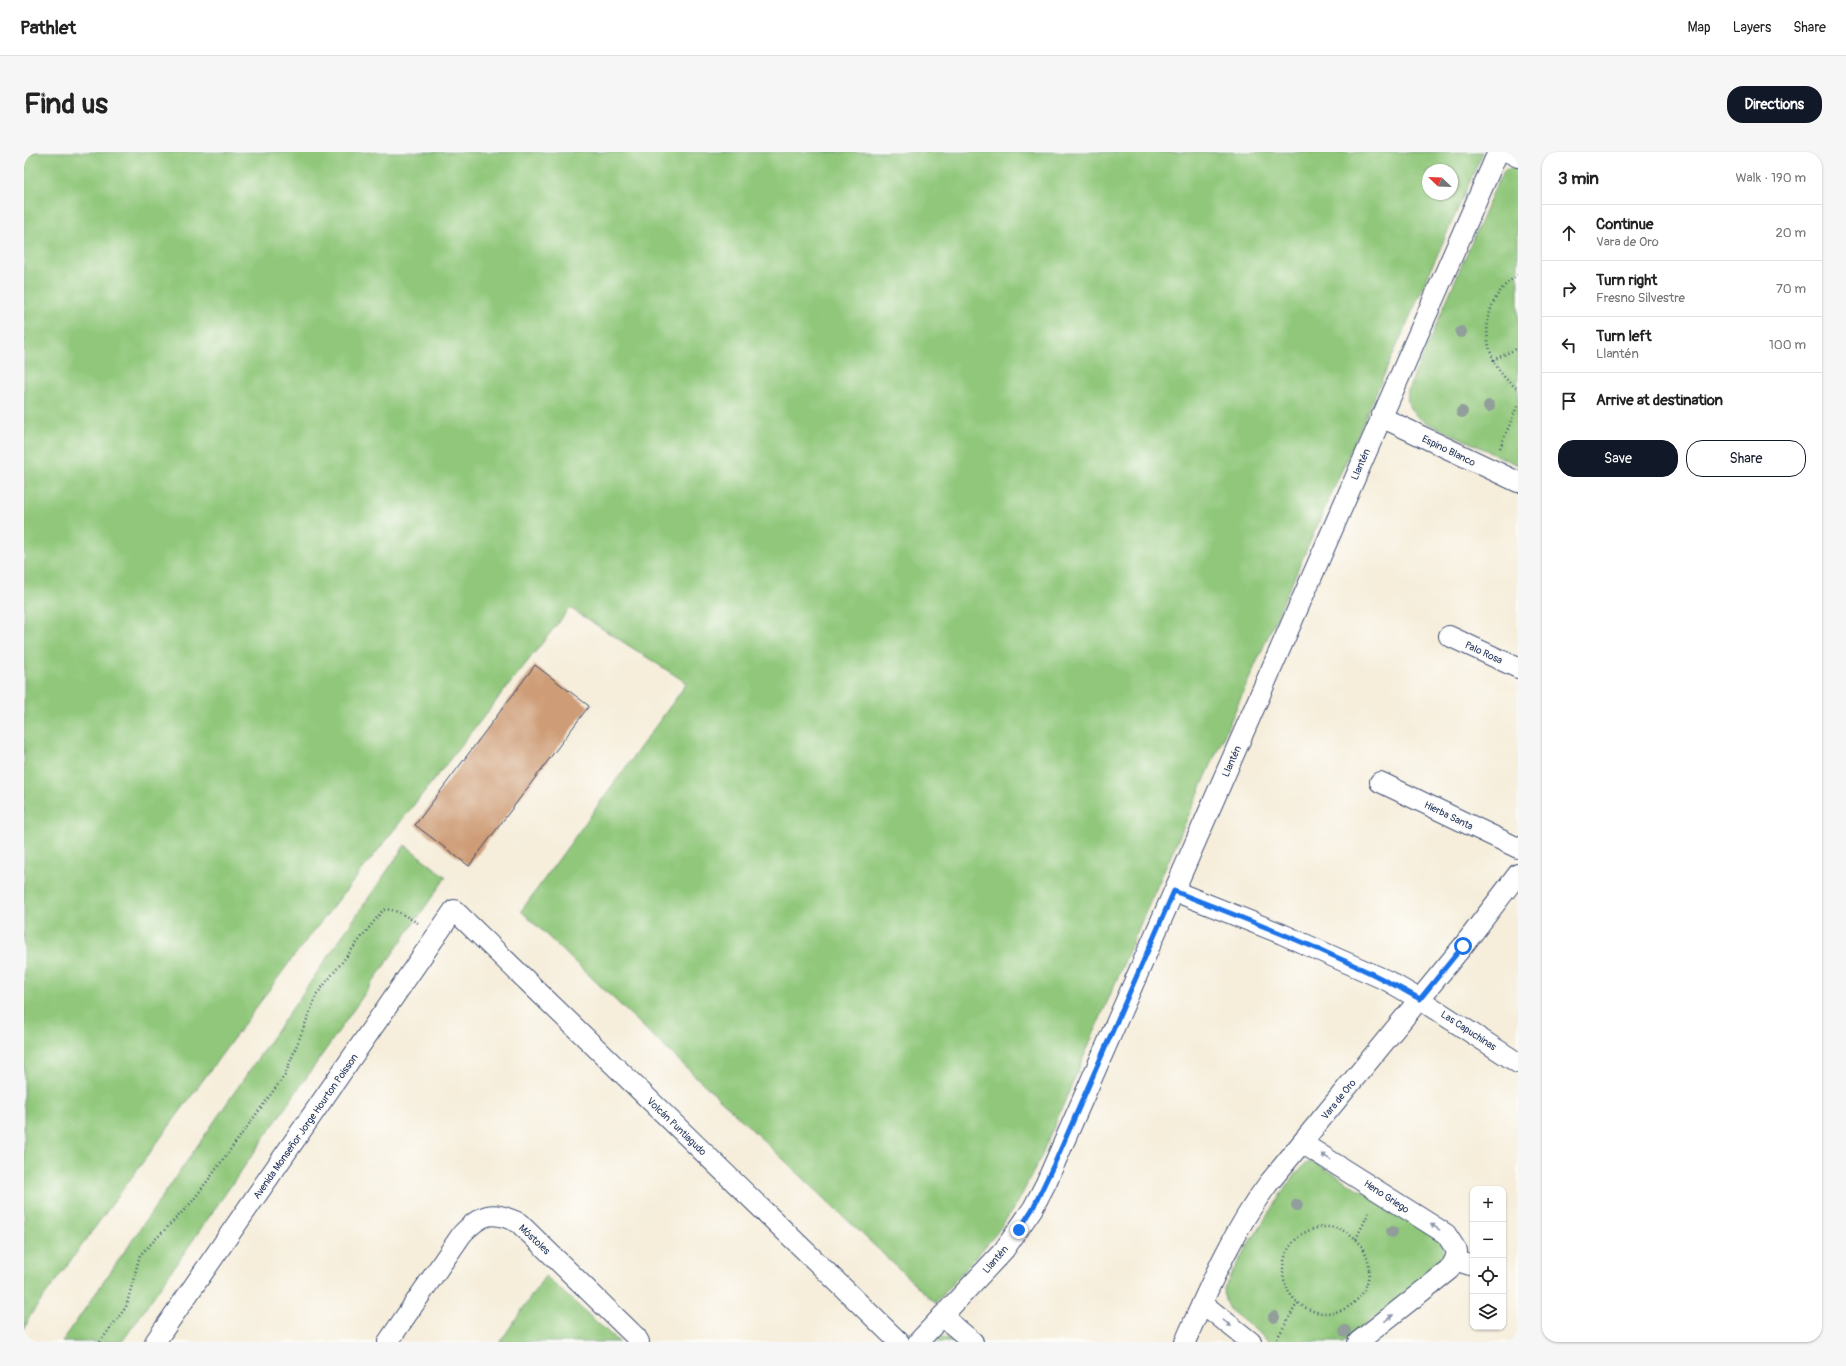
<!DOCTYPE html>
<html lang="en">
<head>
<meta charset="utf-8">
<style>
  body { margin:0; font-family:Pangolin,sans-serif; background:#f6f6f6; color:#222 }
  .controls { position:absolute; right:12px; bottom:12px; display:grid; overflow:hidden; border-radius:8px; box-shadow:0 1px 3px #0004 }
  .controls button { width:36px; height:36px; display:grid; place-items:center; padding:0; border:0; border-bottom:1px solid #e0e0e0; background:#fff; color:#222; font:20px sans-serif }
  .compass { position:absolute; left:1398px; top:12px; width:36px; height:36px; border-radius:50%; background:#fff; box-shadow:0 1px 3px #0004; rotate:293deg }
  .stop { position:absolute; width:12px; height:12px; margin:-9px; border:3px solid #1a73e8; border-radius:50%; background:#fff }
  .stop.end { background:#1a73e8; border-color:#fff; box-shadow:0 1px 4px #0008 }
  .list { margin:0; padding:0; list-style:none }
  h2 { display:flex; justify-content:space-between; align-items:center; height:52px; margin:0; padding:0 16px; font-size:17px }
  h2 small { font-size:13px; font-weight:400; color:#767676 }
  .list li { display:grid; grid-template-columns:26px 1fr auto; gap:12px; align-items:center; box-sizing:border-box; height:56px; padding:0 16px; border-top:1px solid #e0e0e0 }
  .list b { display:block; font-size:15px; white-space:nowrap }
  .list p { margin:0; font-size:13px; white-space:nowrap; color:#767676 }
  .list em { font-size:13px; font-style:normal; color:#767676 }
  .actions { display:flex; gap:8px; padding:12px 16px }
  .actions a { flex:1; padding:9px 0; border:1px solid #111827; border-radius:16px; text-align:center; font-size:14px; color:#111827 }
  .actions .main { background:#111827; color:#fff }
  .icon { flex:none; width:22px; height:22px; fill:none; stroke:currentColor; stroke-width:2; stroke-linecap:round; stroke-linejoin:round }
  .map { position:relative; flex:none; width:1494px; height:1190px; overflow:hidden; border-radius:16px }
  header { display:flex; align-items:center; gap:24px; box-sizing:border-box; height:56px; padding:0 20px; background:#fff; border-bottom:1px solid #e0e0e0 }
  header strong { font-size:19px }
  nav { display:flex; gap:22px; margin-inline-start:auto; font-size:14px }
  .intro { display:flex; align-items:center; justify-content:space-between; box-sizing:border-box; height:96px; padding:0 24px }
  h1 { margin:0; font-size:28px }
  .button { padding:10px 18px; border-radius:16px; background:#111827; color:#fff; font-size:14px; font-weight:700 }
  main { display:flex; gap:24px; padding:0 24px }
  aside { flex:1; background:#fff; border-radius:16px; box-shadow:0 1px 3px #0004 }
  .map>svg:first-child { display:block }
  .green { fill:#90c77a; stroke:#567b6c; fill-rule:evenodd }
  .building { fill:#ce9c76 }
  .lines { fill:none; stroke-linecap:round; stroke-linejoin:round }
  .street-casing { stroke:#3c4c71; stroke-width:22 }
  .path { stroke:#3c4c71; stroke-width:2.5; stroke-dasharray:1 3; stroke-linecap:butt }
  .street { stroke:#fff; stroke-width:20 }
  .tree { fill:#919e9b }
  .oneway { fill:#8d97ae }
  .route { stroke:#1a73e8; stroke-width:5 }
  .labels { text-anchor:middle; stroke-width:3.5; stroke-linejoin:round; paint-order:stroke }
  .street-label { font-size:10px; fill:#1b2f5e; stroke:#fdfcf7 }
</style>
</head>
<body>
<header>
<strong>Pathlet</strong>
<nav><a>Map</a><a>Layers</a><a>Share</a></nav>
</header>
<div class="intro"><h1>Find us</h1><a class="button">Directions</a></div>
<main>
<div class="map">
<svg width="1494" height="1190" viewBox="0 0 1494 1190">
  <rect width="100%" height="100%" fill="#fdfcf7"/>
  <filter id="ink" filterUnits="userSpaceOnUse"><feTurbulence type="fractalNoise" baseFrequency=".025" numOctaves="2"/><feDisplacementMap in="SourceGraphic" scale="8" xChannelSelector="R" yChannelSelector="G"/><feConvolveMatrix kernelMatrix="1 2 1 2 8 2 1 2 1" color-interpolation-filters="sRGB"/></filter>
  <filter id="wash" filterUnits="userSpaceOnUse"><feTurbulence type="fractalNoise" baseFrequency=".012" numOctaves="4" result="noise"/><feDisplacementMap in="SourceGraphic" scale="16" xChannelSelector="R" yChannelSelector="G"/><feGaussianBlur stdDeviation="0.9" result="paint"/><feColorMatrix in="noise" values="0 0 0 0 0 0 0 0 0 0 0 0 0 0 0 0 0 1.4 0 .05"/><feComposite in="paint" operator="in"/></filter>
  <g filter="url(#wash)">
    <rect width="100%" height="100%" fill="#f6eedb"/>
    <g class="green">
      <path d="M0,0H1459L1116,773L1017,1005L994,1050L972,1082L911,1151L497,759L663,531L546,456L270,804L6,1164L0,1178ZM1404,18H1428V42H1404Z"/>
      <path d="M1487,16L1494,17V313L1398,268C1386,260 1382,253 1384,238L1474,29L1481,18Z"/>
      <path d="M381,693L422,725L98,1190H38Z"/>
      <path d="M1290,1010L1410,1082C1422,1098 1423,1103 1410,1120L1319,1190H1246L1205,1157L1201,1149L1200,1136L1217,1105L1260,1037L1277,1016L1282,1011Z"/>
      <path d="M521,1124L595,1190H476Z"/>
      <path d="M916,1184L934,1190H910Z"/>
    </g>
    <g id="blocks">
      <path class="building" d="M511,513L565,554L445,714L391,673Z"/>
    </g>
  </g>
  <g filter="url(#ink)">
    <use href="#blocks" fill-opacity="0" stroke="#3c4c71" stroke-width="1"/>
    <g class="lines">
      <g class="street-casing">
        <g id="street">
          <path d="M1484,0L1494,5"/>
          <path d="M1357,265L1494,330"/>
          <path d="M1425,484L1494,516"/>
          <path d="M1356,630L1494,696"/>
          <path d="M1150,739L1258,782L1364,829L1395,847L1494,911"/>
          <path d="M1278,991L1422,1082L1433,1099L1431,1108L1425,1118L1334,1190"/>
          <path d="M1431,1108L1449,1114"/>
          <path d="M1178,1151L1227,1190"/>
          <path d="M918,1164L949,1190"/>
          <path d="M131,1190L430,758L875,1190"/>
          <path d="M364,1190L438,1082C458,1061 469,1058 495,1071L612,1185L615,1190"/>
          <path d="M894,1190L980,1098L1009,1056L1022,1031L1474,0"/>
          <path d="M1161,1190C1185,1135 1208,1080 1244,1032L1439,794L1494,722"/>
        </g>
      </g>
      <g class="path">
        <path d="M1494,123C1452,149 1454,210 1494,237"/>
        <path d="M1469,208L1494,196"/>
        <path d="M1476,296L1494,252"/>
        <circle cx="1302" cy="1118" r="43"/>
        <path d="M1332,1087L1345,1060"/>
        <path d="M76,1190L102,1155L116,1103L168,1050L261,923L293,842L359,758C370,755 384,766 394,771"/>
        <path d="M1251,1190L1274,1150"/>
      </g>
      <use href="#street" class="street"/>
    </g>
    <g class="tree">
      <circle cx="1437" cy="180" r="6"/>
      <circle cx="1465" cy="254" r="6"/>
      <circle cx="1438" cy="260" r="6"/>
      <circle cx="1273" cy="1053" r="6"/>
      <circle cx="1368" cy="1080" r="6"/>
      <circle cx="1250" cy="1165" r="6"/>
      <circle cx="1321" cy="1179" r="6"/>
    </g>
    <defs><path id="oneway-solid" d="M-6-.8H1V-3.2L6.5 0L1 3.2V.8H-6Z"/></defs>
    <g class="oneway">
      <use href="#oneway-solid" transform="translate(1302 1005) rotate(-148)"/>
      <use href="#oneway-solid" transform="translate(1411 1075) rotate(-147)"/>
      <use href="#oneway-solid" transform="translate(1365 1166) rotate(-38)"/>
      <use href="#oneway-solid" transform="translate(1203 1171) rotate(38)"/>
    </g>
  </g>
  <g class="lines" filter="url(#ink)">
    <path class="route" d="M995,1078L1009,1056L1032,1008L1150,739C1233,772 1318,803 1396,847L1439,794"/>
  </g>
  <g class="labels">
    <g class="street-label">
      <text transform="translate(1425 298) rotate(26)" y="4">Espino Blanco</text>
      <text transform="translate(1336 312) rotate(-66)" y="4">Llantén</text>
      <text transform="translate(1460 500) rotate(25)" y="4">Palo Rosa</text>
      <text transform="translate(1207 609) rotate(-66)" y="4">Llantén</text>
      <text transform="translate(1425 663) rotate(26)" y="4">Hierba Santa</text>
      <text transform="translate(1445 878) rotate(33)" y="4">Las Capuchinas</text>
      <text transform="translate(1314 947) rotate(-51)" y="4">Vara de Oro</text>
      <text transform="translate(281 974) rotate(-55)" y="4">Avenida Monseñor Jorge Hourton Poisson</text>
      <text transform="translate(653 974) rotate(44)" y="4">Volcán Puntiagudo</text>
      <text transform="translate(1363 1044) rotate(33)" y="4">Heno Griego</text>
      <text transform="translate(511 1087) rotate(43)" y="4">Móstoles</text>
      <text transform="translate(971 1107) rotate(-49)" y="4">Llantén</text>
    </g>
  </g>
</svg>
<div class="controls">
<button>+</button>
<button>−</button>
<button><svg class="icon" aria-label="locate" viewBox="0 0 24 24"><circle cx="12" cy="12" r="6"/><path d="M12 2v4M12 18v4M2 12h4M18 12h4"/></svg></button>
<button><svg class="icon" aria-label="layers" viewBox="0 0 24 24"><path d="M12 4l9 5-9 5-9-5zM3 14l9 5 9-5"/></svg></button>
</div>
<svg class="compass" viewBox="-18 -18 36 36"><path d="M0-13l5 13h-10z" fill="#e53935"/><path d="M0 13l5-13h-10z" fill="#767676"/></svg>
<div class="stop" style="left:1439px;top:794px"></div>
<div class="stop end" style="left:995px;top:1078px"></div>
</div>
<aside>
<h2>3 min<small>Walk · 190 m</small></h2>
<ul class="list">
<li><svg class="icon" aria-label="ahead" viewBox="0 0 24 24"><path d="M12 20V5M6 11l6-6 6 6"/></svg><div><b>Continue</b><p>Vara de Oro</p></div><em>20 m</em></li>
<li><svg class="icon" aria-label="right" viewBox="0 0 24 24"><path d="M7 20v-9h11M14 6l5 5-5 5"/></svg><div><b>Turn right</b><p>Fresno Silvestre</p></div><em>70 m</em></li>
<li><svg class="icon" aria-label="left" viewBox="0 0 24 24"><path d="M17 20v-9H6M10 6l-5 5 5 5"/></svg><div><b>Turn left</b><p>Llantén</p></div><em>100 m</em></li>
<li><svg class="icon" aria-label="arrive" viewBox="0 0 24 24"><path d="M6 21V4h12l-3 4 3 4H6"/></svg><div><b>Arrive at destination</b></div></li>
</ul>
<div class="actions"><a class="main">Save</a><a>Share</a></div>
</aside>
</main>
</body>
</html>
